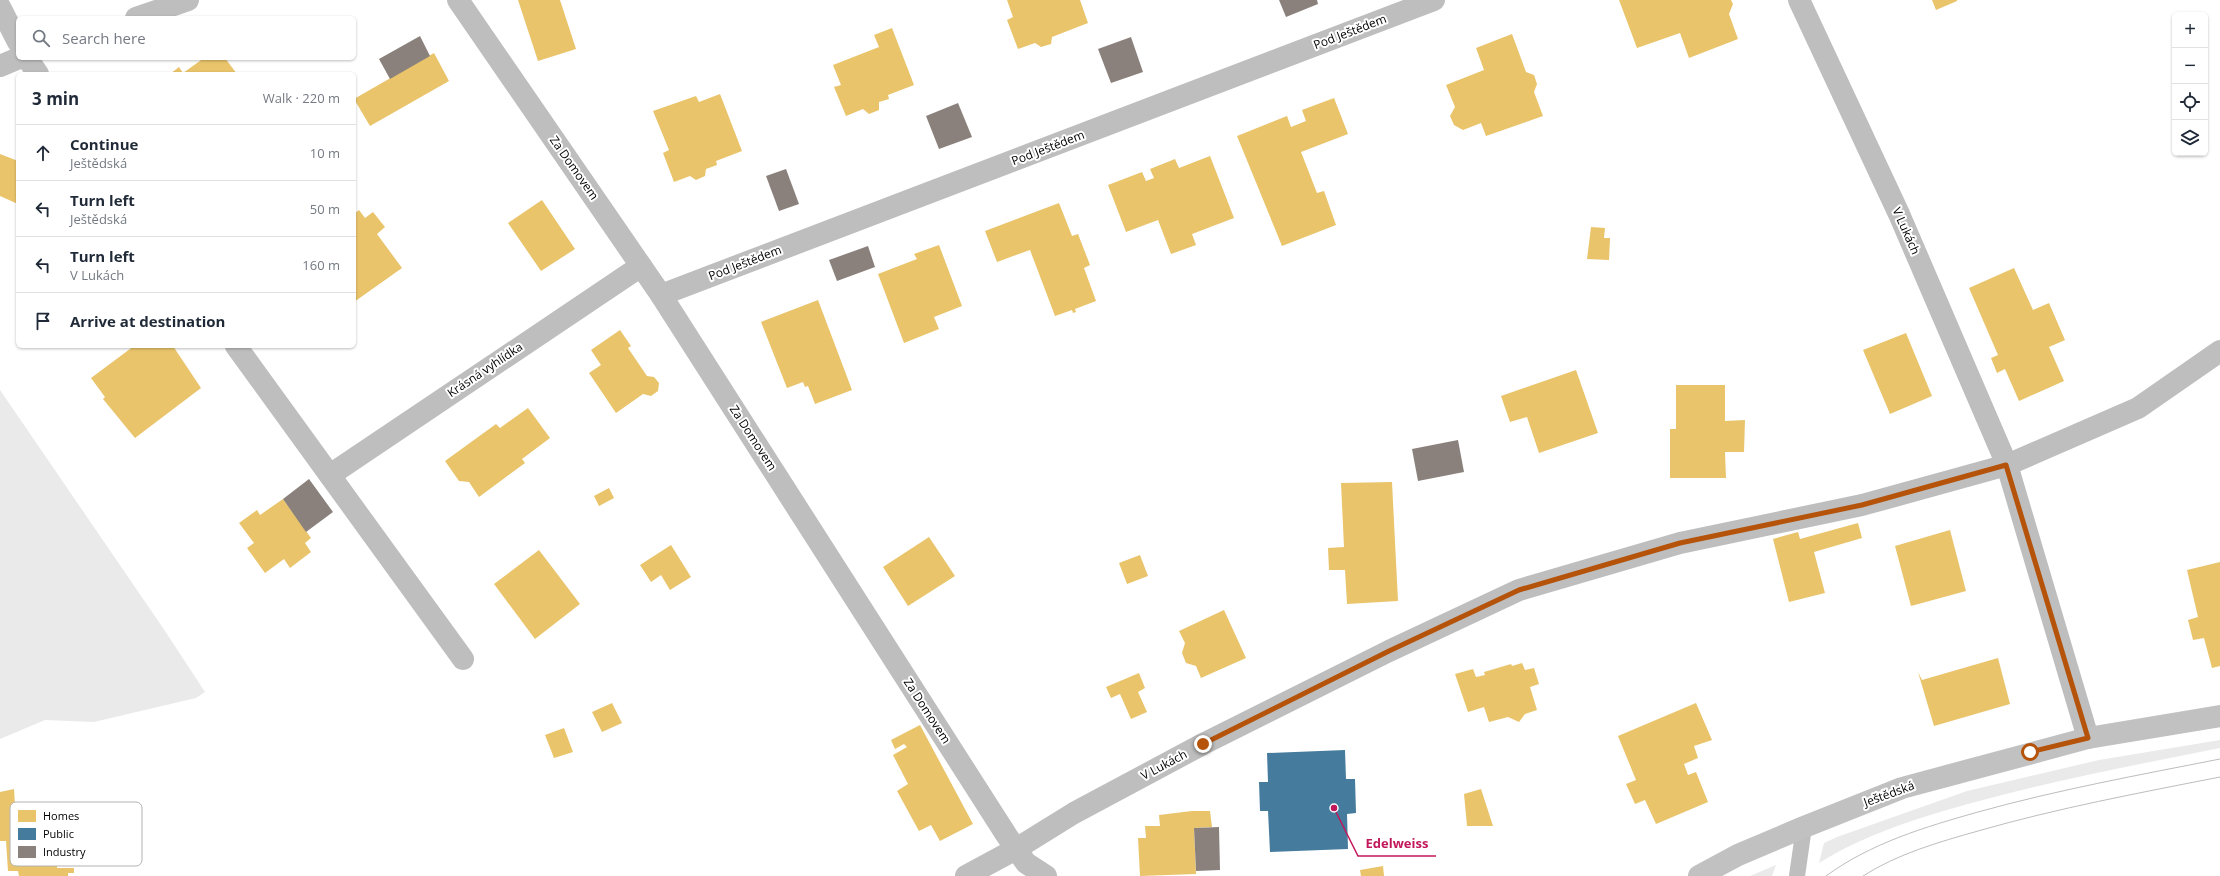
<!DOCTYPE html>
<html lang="en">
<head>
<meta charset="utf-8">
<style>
  body { margin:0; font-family:"Open Sans",sans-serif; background:#f6f6f7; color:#1f2937 }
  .controls { position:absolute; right:12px; top:12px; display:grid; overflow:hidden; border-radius:6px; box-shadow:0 1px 3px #0004 }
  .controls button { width:36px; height:36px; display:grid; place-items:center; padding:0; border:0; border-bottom:1px solid #e0e1e3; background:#fff; color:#1f2937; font:20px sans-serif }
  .stop { position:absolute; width:12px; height:12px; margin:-9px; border:3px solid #b45309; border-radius:50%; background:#fff }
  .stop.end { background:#b45309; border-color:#fff; box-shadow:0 1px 4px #0008 }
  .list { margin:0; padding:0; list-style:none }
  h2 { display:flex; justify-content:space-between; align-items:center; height:52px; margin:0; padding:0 16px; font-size:17px }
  h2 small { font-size:13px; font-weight:400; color:#747a83 }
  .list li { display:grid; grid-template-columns:26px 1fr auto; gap:12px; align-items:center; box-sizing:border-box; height:56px; padding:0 16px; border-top:1px solid #e0e1e3 }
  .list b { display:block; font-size:15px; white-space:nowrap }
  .list p { margin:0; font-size:13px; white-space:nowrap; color:#747a83 }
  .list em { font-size:13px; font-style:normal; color:#747a83 }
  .icon { flex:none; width:22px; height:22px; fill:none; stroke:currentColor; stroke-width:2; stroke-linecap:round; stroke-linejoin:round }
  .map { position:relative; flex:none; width:2220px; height:876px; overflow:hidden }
  .search { position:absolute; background:#fff; box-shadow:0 1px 3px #0004; left:16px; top:16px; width:340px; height:44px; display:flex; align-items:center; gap:10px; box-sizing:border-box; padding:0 14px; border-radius:6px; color:#747a83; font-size:15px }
  .panel { position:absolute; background:#fff; box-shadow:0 1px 3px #0004; left:16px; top:72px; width:340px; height:276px; border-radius:6px }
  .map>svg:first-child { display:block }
  .green { fill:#eaeaea }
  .homes { fill:#e9c46a }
  .public { fill:#457b9d }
  .industry { fill:#8a817c }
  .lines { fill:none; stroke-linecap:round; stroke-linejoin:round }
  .lane { stroke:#bebebe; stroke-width:16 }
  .street { stroke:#bebebe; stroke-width:22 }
  .secondary { stroke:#c1c1c1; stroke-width:22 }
  .tram { stroke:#bdbdbd; stroke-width:1 }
  .route { stroke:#b45309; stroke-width:5 }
  .labels { text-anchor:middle; stroke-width:4; stroke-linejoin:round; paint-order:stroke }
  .street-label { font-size:12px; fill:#000; stroke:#fff }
  .key { fill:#fff; stroke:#b2b2b2; stroke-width:1 }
  .key-label { font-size:11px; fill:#000 }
  .leader { fill:none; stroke:#c2185b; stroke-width:1.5 }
  .callout-dot { fill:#c2185b; stroke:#fff; stroke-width:1.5 }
  .callout-label { font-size:13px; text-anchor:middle; font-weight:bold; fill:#c2185b; stroke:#fff; stroke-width:4; stroke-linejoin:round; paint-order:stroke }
</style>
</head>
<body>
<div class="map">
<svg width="2220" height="876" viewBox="0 0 2220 876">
  <rect width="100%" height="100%" fill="#fff"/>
  <g class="green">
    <path d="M0,390L163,628L205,692L196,698L94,722L45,720L0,739Z"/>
    <path d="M2220,740V748C2135,765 2051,781 1968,804C1917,818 1864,835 1819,863L1824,843L1837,837L1967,791L2099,760Z"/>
    <path d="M1776,865L1772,876H1750Z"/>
  </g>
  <g class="homes">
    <path d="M518,0H560L576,49L538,61Z"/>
    <path d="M1007,0H1080L1088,23L1052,37L1051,44L1041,47L1035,43L1018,49L1007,20L1013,17Z"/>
    <path d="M1619,0H1731L1733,4L1729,14L1738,39L1689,58L1680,33L1637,48Z"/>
    <path d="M1932,0H1957V1L1936,10Z"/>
    <path d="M892,28L914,85L888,95L889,99L879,102V110L869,114L863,109L846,116L834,87L841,85L833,65L879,47L874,35Z"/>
    <path d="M1512,34L1526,72L1534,75L1537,84L1534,92L1543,116L1486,136L1481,123L1463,130L1454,125L1450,116L1455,107L1446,85L1484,70L1476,48Z"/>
    <path d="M434,53L449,81L370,126L354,99Z"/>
    <path d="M204,58H225L237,74H170L179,67L183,73Z"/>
    <path d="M720,94L742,151L716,161L717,165L706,169L705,176L696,180L690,176L674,182L663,153L669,150L653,111L696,96L699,102Z"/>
    <path d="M1334,98L1348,134L1301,152L1317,193L1324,191L1336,225L1282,246L1237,136L1287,116L1291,127L1306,121L1302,110Z"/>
    <path d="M0,154L18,161V204L0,196Z"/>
    <path d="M1210,156L1234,218L1192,234L1196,245L1171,254L1158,220L1126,232L1108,185L1142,172L1146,181L1154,178L1150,169L1175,159L1179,168Z"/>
    <path d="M542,200L575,249L541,271L508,223Z"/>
    <path d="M1059,203L1072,236L1078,234L1090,265L1084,268L1096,301L1075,309L1076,312L1073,313L1072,310L1055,316L1030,250L997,262L985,231Z"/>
    <path d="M359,210L365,218L373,212L385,227L377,234L402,268L354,302V214Z"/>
    <path d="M1591,227L1605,228L1604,238H1610L1609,260L1587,259Z"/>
    <path d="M939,245L962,306L934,317L939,329L904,343L878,274L917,259L914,254Z"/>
    <path d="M2014,268L2033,310L2049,303L2065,340L2049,347L2064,381L2019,401L2005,369L1997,373L1991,358L1998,355L1969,288Z"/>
    <path d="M818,300L852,390L815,404L808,386L805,387L803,382L787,388L761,322Z"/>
    <path d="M620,330L631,346L628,348L647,376L654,377L659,383L658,391L651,396L643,394L616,413L589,373L601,365L591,350Z"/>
    <path d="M1906,333L1932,396L1890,414L1863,350Z"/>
    <path d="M134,346H173L201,388L135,438L103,399L105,397L91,378Z"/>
    <path d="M1576,370L1598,433L1539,453L1527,417L1510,422L1501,396Z"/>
    <path d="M1676,385H1725V421L1745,420L1744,452H1725L1726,478H1670V429H1676Z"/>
    <path d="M528,408L550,438L522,459L525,463L479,497L469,482L459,481L445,461L496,424L500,428Z"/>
    <path d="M1392,482L1398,601L1347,604L1345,570H1329L1328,548L1344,547L1341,483Z"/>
    <path d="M609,488L614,498L599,506L594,496Z"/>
    <path d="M283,499L311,538L305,543L311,552L290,568L284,559L265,573L247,548L254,543L239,523L257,510L260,515Z"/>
    <path d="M1858,523L1862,538L1814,552L1825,593L1789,602L1773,539L1798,532L1800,539Z"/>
    <path d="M1950,530L1966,591L1911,606L1895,546Z"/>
    <path d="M929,537L955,576L908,606L883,567Z"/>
    <path d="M671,545L691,577L670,590L661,575L651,582L640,565Z"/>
    <path d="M539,550L580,604L535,639L494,584Z"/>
    <path d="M1140,555L1148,576L1127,584L1119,563Z"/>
    <path d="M2220,562V666L2212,668L2204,638L2193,640L2188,620L2198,617L2187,570Z"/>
    <path d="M1224,610L1246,658L1201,678L1196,666L1186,663L1182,653L1185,643L1179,631Z"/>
    <path d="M1998,658L2010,704L1934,726L1918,672L1922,680Z"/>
    <path d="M1522,663L1525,670L1534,668L1539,684L1530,687L1537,710L1525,714L1519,722L1508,717L1489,722L1484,707L1468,712L1455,674L1473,669L1476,677L1485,675L1484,672L1511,664L1512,666Z"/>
    <path d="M1139,673L1145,688L1138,692L1147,712L1131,719L1120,694L1111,698L1106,687Z"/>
    <path d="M612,703L622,723L602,732L592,712Z"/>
    <path d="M1696,703L1712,740L1694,746L1698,758L1684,764L1688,775L1696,772L1708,802L1656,824L1645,800L1635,804L1626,784L1636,780L1618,736Z"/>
    <path d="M920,725L973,824L940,841L931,825L919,831L897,791L908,784L893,755L907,747L904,744L895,749L891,740Z"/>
    <path d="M564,728L573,752L554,758L545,735Z"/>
    <path d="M14,789L16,822L55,820L57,868H74V873H68V876H19L18,871H8L6,841H0V792Z"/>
    <path d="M1481,789L1493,826H1467L1464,794Z"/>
    <path d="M1192,811H1210L1212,827L1194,828L1196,874L1140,876L1138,838H1146L1145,826H1160L1159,815Z"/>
    <path d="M1383,866L1384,876H1361L1360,870Z"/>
  </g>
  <path class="public" d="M1345,750L1346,779H1355L1356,813L1347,814L1348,849L1270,852L1268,811H1260L1259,782H1268L1267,753Z"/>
  <g class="industry">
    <path d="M1279,0H1317L1318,4L1286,17Z"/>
    <path d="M420,36L430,56L390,79L379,59Z"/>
    <path d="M1131,37L1143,72L1111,83L1098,49Z"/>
    <path d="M958,103L972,137L939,149L926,116Z"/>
    <path d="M786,169L799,204L779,211L766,176Z"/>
    <path d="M868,246L875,267L837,281L829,260Z"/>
    <path d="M1458,440L1464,472L1418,481L1412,449Z"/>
    <path d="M309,479L333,512L306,532L283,499Z"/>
    <path d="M1219,827L1220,870L1196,871L1194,828Z"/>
  </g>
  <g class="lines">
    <path class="lane" d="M1797,876L1804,827"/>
    <g class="street">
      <path d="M458,0L661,295L1007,836L1026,863L1046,876"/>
      <path d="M1799,0L1899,214L2007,465L2088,738"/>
      <path d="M0,7L18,42"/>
      <path d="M136,18L188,0"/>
      <path d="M27,58L38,74"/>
      <path d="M0,66L19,58"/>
      <path d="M661,295L1434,0"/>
      <path d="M236,346L463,659"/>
      <path d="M330,475L641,266"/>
      <path d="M966,876L1016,849L1074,813L1203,744L1389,651L1519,590L1680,543L1862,505L2007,465L2138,408L2220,351"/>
    </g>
    <path class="secondary" d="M1699,876L1738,855L1804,827L1902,788L2088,738L2220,716"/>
    <g class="tram">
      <path d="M1826,876C1871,843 1925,827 1978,812C2057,790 2139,775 2220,759"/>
      <path d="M1863,876C1897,854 1939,842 1978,831C2058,808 2139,793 2220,777"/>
    </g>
  </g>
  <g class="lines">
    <path class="route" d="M1203,744L1389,651L1519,590L1680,543L1862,505L2006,465L2088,738L2030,752"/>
  </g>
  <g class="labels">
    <g class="street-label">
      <text transform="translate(1350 32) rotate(-21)" y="4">Pod Ještědem</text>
      <text transform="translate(1048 148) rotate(-21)" y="4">Pod Ještědem</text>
      <text transform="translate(574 168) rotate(55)" y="4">Za Domovem</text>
      <text transform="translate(1906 231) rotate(66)" y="4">V Lukách</text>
      <text transform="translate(745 263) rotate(-21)" y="4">Pod Ještědem</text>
      <text transform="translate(485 370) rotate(-34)" y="4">Krásná vyhlídka</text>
      <text transform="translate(753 438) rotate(57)" y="4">Za Domovem</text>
      <text transform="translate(927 711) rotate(57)" y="4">Za Domovem</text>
      <text transform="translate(1164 765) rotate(-28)" y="4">V Lukách</text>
      <text transform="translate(1889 794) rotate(-20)" y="4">Ještědská</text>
    </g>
  </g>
  <rect x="10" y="802" width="132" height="64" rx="6" class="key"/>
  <rect x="18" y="810" width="18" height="12" fill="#e9c46a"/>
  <rect x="18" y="828" width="18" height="12" fill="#457b9d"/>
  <rect x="18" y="846" width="18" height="12" fill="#8a817c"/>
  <g class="key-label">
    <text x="43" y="820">Homes</text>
    <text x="43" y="838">Public</text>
    <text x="43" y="856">Industry</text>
  </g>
  <path class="leader" d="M1334 808L1358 856H1436"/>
  <circle class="callout-dot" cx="1334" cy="808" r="4"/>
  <g class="callout-label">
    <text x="1397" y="848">Edelweiss</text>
  </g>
</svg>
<div class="controls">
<button>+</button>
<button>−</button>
<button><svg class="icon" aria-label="locate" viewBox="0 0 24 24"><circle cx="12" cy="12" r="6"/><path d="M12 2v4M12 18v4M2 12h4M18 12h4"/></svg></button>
<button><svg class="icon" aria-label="layers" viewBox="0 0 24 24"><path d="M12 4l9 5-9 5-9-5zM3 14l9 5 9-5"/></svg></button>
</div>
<div class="stop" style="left:2030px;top:752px"></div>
<div class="stop end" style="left:1203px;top:744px"></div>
<div class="search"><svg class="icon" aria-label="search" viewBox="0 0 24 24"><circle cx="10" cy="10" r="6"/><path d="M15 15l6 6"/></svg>Search here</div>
<section class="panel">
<h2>3 min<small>Walk · 220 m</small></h2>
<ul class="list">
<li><svg class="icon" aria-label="ahead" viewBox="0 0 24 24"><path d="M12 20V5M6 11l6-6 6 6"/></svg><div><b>Continue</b><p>Ještědská</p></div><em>10 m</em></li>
<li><svg class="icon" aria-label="left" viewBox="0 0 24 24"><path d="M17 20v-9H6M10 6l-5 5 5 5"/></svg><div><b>Turn left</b><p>Ještědská</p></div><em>50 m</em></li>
<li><svg class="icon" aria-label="left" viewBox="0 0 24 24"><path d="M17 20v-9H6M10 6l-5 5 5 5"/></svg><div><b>Turn left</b><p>V Lukách</p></div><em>160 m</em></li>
<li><svg class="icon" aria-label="arrive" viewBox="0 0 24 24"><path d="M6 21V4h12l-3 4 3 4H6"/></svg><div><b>Arrive at destination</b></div></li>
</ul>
</section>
</div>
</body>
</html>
